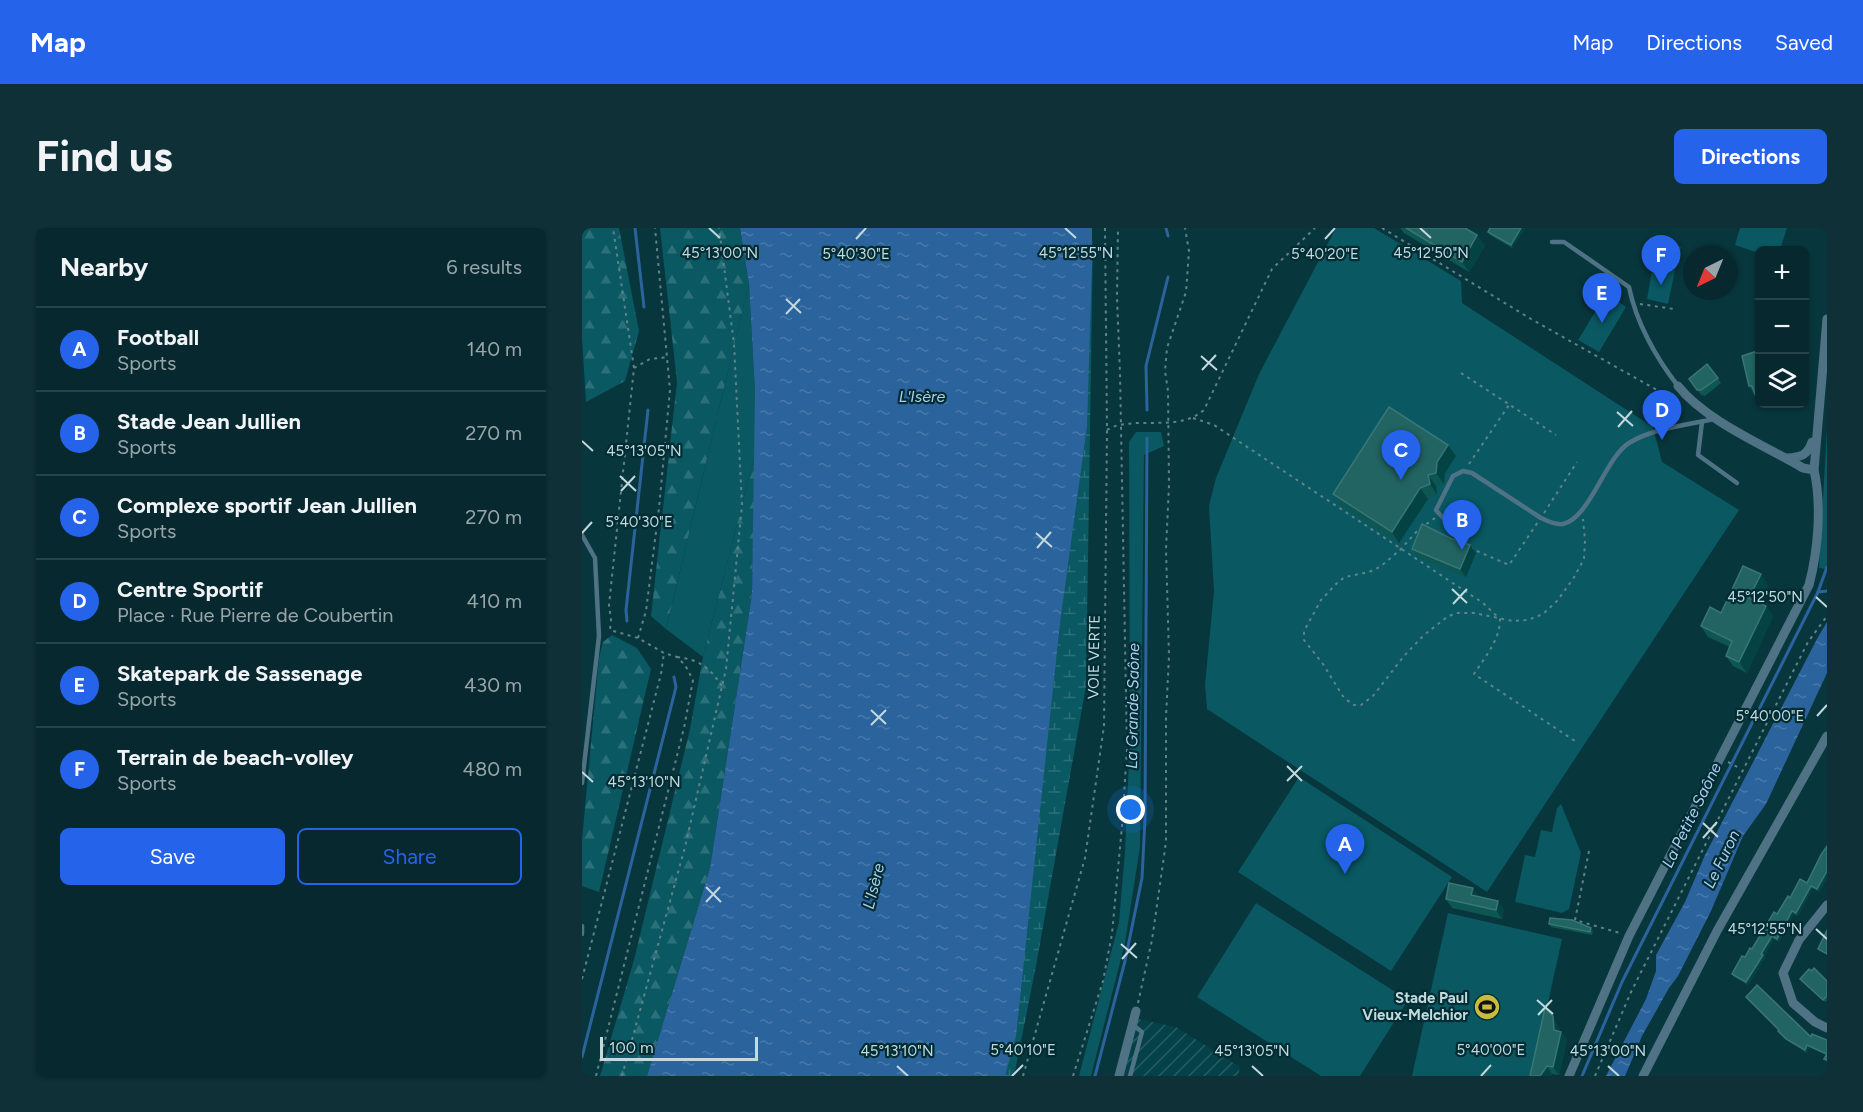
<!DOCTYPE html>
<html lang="en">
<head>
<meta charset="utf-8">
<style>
  body { margin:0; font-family:Figtree,sans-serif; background:#0f3036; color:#f1f3f6 }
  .controls { position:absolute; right:18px; top:18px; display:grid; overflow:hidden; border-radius:9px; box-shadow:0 2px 4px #0004 }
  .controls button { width:54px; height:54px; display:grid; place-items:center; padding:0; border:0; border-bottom:2px solid #27444a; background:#06282e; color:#f1f3f6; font:30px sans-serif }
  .compass { position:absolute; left:1101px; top:18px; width:54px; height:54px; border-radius:50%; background:#06282e; box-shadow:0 2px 4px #0004; rotate:223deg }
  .scale { position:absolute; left:18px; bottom:15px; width:158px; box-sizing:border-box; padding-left:6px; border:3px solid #c3d9dd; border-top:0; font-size:16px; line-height:21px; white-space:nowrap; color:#c3d9dd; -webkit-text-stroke:4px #002c33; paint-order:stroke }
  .you { position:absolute; left:549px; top:582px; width:21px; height:21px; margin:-15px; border:4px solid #fff; border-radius:50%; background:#1a73e8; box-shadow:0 0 0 9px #1a73e833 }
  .badge { display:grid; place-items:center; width:39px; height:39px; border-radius:50%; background:#2563eb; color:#fff; font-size:20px; font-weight:700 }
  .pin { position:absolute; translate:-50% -50px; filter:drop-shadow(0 2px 3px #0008) }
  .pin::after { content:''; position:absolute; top:32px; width:21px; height:18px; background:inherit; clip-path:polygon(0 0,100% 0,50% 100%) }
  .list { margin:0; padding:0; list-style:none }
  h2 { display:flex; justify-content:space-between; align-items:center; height:78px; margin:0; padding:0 24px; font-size:26px }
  h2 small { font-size:20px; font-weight:400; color:#98a6aa }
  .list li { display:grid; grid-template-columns:39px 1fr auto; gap:18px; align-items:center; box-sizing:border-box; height:84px; padding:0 24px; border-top:2px solid #27444a }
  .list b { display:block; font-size:22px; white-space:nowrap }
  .list p { margin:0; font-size:20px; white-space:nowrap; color:#98a6aa }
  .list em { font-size:20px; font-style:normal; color:#98a6aa }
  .actions { display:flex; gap:12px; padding:18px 24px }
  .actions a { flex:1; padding:14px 0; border:2px solid #2563eb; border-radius:9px; text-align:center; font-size:21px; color:#2563eb }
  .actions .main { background:#2563eb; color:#fff }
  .icon { flex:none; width:33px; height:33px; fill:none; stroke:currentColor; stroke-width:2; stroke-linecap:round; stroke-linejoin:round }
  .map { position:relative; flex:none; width:1245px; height:848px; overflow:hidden; border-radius:9px }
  header { display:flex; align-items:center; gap:36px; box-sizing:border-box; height:84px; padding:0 30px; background:#2563eb; color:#fff }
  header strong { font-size:28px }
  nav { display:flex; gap:33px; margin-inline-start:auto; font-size:21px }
  .intro { display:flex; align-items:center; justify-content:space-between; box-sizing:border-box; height:144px; padding:0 36px }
  h1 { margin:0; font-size:42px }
  .button { padding:15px 27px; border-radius:9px; background:#2563eb; color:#fff; font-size:21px; font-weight:700 }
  main { display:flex; gap:36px; padding:0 36px }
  aside { flex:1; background:#06282e; border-radius:9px; box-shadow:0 2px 4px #0004 }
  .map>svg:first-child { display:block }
  .industrial { fill:url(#industrial-furrows) }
  .green { fill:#095862 }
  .forest { fill:url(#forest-firs) }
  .wetland { fill:url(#wetland-marsh) }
  .water { fill:url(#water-ripples) }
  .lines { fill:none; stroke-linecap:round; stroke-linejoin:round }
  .stream { stroke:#2b639d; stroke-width:3 }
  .path { stroke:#608388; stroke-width:2; stroke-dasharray:3 4.5; stroke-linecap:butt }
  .lane { stroke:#4f7385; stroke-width:4.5 }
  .street { stroke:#4f7385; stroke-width:9 }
  .wall { fill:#0e5652 }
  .shaded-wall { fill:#034344 }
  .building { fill:#216461; stroke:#3a7675; stroke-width:1.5 }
  .ticks { fill:none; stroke:#c3d9dd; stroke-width:2 }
  .labels { text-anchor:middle; stroke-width:4.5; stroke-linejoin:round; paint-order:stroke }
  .street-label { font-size:15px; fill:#c3d9dd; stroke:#002c33 }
  .poi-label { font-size:15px; font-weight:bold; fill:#c3d9dd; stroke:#002c33; text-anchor:end }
  .water-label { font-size:16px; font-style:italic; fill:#b1ceef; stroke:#002c33 }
  .ticks-label { font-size:15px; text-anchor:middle; fill:#c3d9dd; stroke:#002c33; stroke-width:4.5; stroke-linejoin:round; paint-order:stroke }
</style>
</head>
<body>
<header>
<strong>Map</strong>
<nav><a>Map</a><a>Directions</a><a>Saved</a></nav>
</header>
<div class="intro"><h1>Find us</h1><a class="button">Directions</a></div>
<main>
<aside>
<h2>Nearby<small>6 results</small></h2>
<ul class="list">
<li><span class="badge">A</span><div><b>Football</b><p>Sports</p></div><em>140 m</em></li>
<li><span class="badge">B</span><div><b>Stade Jean Jullien</b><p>Sports</p></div><em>270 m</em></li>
<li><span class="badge">C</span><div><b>Complexe sportif Jean Jullien</b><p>Sports</p></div><em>270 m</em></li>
<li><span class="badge">D</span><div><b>Centre Sportif</b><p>Place · Rue Pierre de Coubertin</p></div><em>410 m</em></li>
<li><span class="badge">E</span><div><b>Skatepark de Sassenage</b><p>Sports</p></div><em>430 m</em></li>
<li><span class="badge">F</span><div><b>Terrain de beach-volley</b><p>Sports</p></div><em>480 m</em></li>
</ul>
<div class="actions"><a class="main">Save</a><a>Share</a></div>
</aside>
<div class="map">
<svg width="1245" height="848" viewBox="0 0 1245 848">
  <defs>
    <pattern id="industrial-furrows" width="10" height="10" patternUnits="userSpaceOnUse" patternTransform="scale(1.5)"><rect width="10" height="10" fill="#044149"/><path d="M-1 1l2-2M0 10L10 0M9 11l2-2" fill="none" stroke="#275c63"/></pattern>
    <pattern id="forest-firs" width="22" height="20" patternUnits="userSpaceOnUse" patternTransform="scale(1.5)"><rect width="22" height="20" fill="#095862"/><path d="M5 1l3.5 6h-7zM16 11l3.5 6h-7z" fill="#2b6f78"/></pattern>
    <pattern id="wetland-marsh" width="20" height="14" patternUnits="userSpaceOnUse" patternTransform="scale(1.5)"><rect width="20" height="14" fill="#095862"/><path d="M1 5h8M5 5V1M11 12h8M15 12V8" fill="none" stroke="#2b6f78"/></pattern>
    <pattern id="water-ripples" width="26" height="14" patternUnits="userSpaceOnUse" patternTransform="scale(1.5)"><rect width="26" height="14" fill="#2b639d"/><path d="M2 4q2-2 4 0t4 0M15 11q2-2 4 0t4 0" fill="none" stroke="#4879aa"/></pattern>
  </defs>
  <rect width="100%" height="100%" fill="#08363d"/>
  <path class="industrial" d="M556,791L594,799L658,839L656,848H540Z"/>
  <g class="green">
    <path d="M754,0H792L879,53L880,75L1071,199L1080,234L1157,282L905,664L625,481L623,457L632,363L627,278L634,250L677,146Z"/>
    <path d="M1158,0H1205L1198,22H1178L1177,25L1153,17Z"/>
    <path d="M1076,14L1099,19L1094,40L1072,35Z"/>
    <path d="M1071,37L1093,42L1086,76L1065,71Z"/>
    <path d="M167,56L173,164V226L121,429L84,401Z"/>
    <path d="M1024,66L1044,79L1017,124L996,112Z"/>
    <path d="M1245,201V341L1237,340Z"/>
    <path d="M554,204H579L582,218L562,227L558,619L543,715L509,848H497L537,694L543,623L548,509L547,214Z"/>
    <path d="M717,549L870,649L809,743L656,644Z"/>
    <path d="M979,576L999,625L987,681L980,685L933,674L943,627L953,629L959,602L970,604L975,580Z"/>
    <path d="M674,675L826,772L778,848H739L615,769Z"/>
    <path d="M866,685L980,711L950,848H830Z"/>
  </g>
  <g class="forest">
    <path d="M0,0H37L57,103L43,153L4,174L0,110Z"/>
    <path d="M78,0H158L167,56L84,401L69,388L95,154Z"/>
    <path d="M173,226L170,366L128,640L65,848H18L52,732L108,501L121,429Z"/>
    <path d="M30,407L55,420L69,441L17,664L0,658V612L17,430L21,414Z"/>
  </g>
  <path class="wetland" d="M511,11L504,458L454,738L432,848H398L481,257Z"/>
  <g class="water">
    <path d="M158,0H510V36L505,198L478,395L434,808L423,848H65L128,640L170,366L173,164L167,56Z"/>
    <path d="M1245,394V445L1184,576L1161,608L1129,683L1096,748L1087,760L1060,808L1043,848H1024L1064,771L1074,743V727L1103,674L1123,627L1236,409Z"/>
  </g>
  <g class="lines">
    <g class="stream">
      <path d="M53,0L62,79"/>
      <path d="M584,0L586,8"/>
      <path d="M565,182L564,138L586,49"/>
      <path d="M1236,364L1245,363"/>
      <path d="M45,393L44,382L66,182"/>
      <path d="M0,829L94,459L92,449"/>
      <path d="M513,848L543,733L560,650L563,591L565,210"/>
      <path d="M1000,848L1040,754L1236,364L1245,339"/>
    </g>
    <g class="path">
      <path d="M800,0L949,91L1098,175"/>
      <path d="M1058,76L1092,81"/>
      <path d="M52,140L68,131L86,129"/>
      <path d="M879,145L974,207"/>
      <path d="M611,190L632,197L901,375L918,391C918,412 903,429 892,446L996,515"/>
      <path d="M525,202C529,200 534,197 538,197C566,191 599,202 622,182L690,41L733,0"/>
      <path d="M887,236L927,177"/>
      <path d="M962,285L995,234"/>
      <path d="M853,290L836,302L818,322L798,339L787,344L763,349L756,354L739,372L722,403V412L741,436L762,470L772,477H779L791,468L822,428L842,407L865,389L874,385H892L931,393L946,392L961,386L975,373L991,351L1002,331L1003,312L1001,291"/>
      <path d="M888,320L927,337L956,294"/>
      <path d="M56,410L64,383L77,280L88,162L73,0"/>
      <path d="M95,429C118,432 127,439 140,458"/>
      <path d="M1146,534L1159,541"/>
      <path d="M1007,623L993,692L1038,705"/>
      <path d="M0,751L79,446L82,425"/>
      <path d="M556,775L570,712L584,614V489L587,428L584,321L587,257L586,163L583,143L585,120L604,64L607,23L603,0"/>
      <path d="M14,848L102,500L111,452L103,437L95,429L82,425L56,410L28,402L29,392L27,377L52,140L31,0"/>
      <path d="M40,848L103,619L144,441L160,277L152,116L137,0"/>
      <path d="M441,848L503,630L522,498L525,202L523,0"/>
      <path d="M491,848L521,753L530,706L540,598L545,521L538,145L535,69L536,0"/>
      <path d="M1013,848L1049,764L1161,542L1226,414L1245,388"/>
    </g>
    <g class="lane">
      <path d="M970,14H982L1047,59C1054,94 1074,130 1096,158"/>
      <path d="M1120,194L1116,227L1155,255"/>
      <path d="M0,307L13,330L17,408L0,555"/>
      <path d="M875,314C875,298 862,293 854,282L871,248L881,243L890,245L959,290C965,293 974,297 981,296C1008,290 1023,230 1047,215C1071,200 1105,197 1132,191"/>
      <path d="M0,698V706"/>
      <path d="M548,848L560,804L551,797"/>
    </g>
    <g class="street">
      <path d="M1096,158C1124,193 1182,217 1221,240L1232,242"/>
      <path d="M1205,230C1219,229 1225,228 1230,214"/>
      <path d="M1245,677L1217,712L1201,745L1211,775L1233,794L1245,800"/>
      <path d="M537,848L554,783"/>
      <path d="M987,848L1047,708L1227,357C1236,323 1240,277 1232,242L1245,91"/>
      <path d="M1061,848L1135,703L1245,508"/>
    </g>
  </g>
  <g class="wall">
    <path d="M818,0H883L895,7L903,18L887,44L822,5Z"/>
    <path d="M943,0L930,20L908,7L906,4Z"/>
    <path d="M1178,122V176H1194L1180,180L1175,172L1172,166L1167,158Z"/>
    <path d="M1136,150L1139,155L1123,168L1119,167L1107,151Z"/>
    <path d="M866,217L874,228L863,245L862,256L854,258L855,267L846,271L817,315L758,277L751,266Z"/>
    <path d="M830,321L894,325L884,349L835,329Z"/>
    <path d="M1186,357L1178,375L1184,378L1191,388L1165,445L1151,438L1144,428L1148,419L1126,409L1119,398L1139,385Z"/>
    <path d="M1245,618V650L1237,664L1231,660L1216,688L1212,686L1197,714L1192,711L1182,728L1183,730L1166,757L1152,749L1150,746L1163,729L1170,721L1195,686L1208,670L1225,655Z"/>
    <path d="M897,669L922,681L920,691L870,680L864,671Z"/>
    <path d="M967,696L1011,703L1010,707L969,699Z"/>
    <path d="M1218,751L1245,753V773L1243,774Z"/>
    <path d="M1164,769L1229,809L1245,812V834L1242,831L1244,827L1227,819L1225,825L1206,813L1198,806L1196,803L1197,802Z"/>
    <path d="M976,797L977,803L979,804L985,812L977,847L970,846L969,848H948Z"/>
  </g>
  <g class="shaded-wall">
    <path d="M939,0H943L930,20L929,17Z"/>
    <path d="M895,7L903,18L887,44L880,34Z"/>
    <path d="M866,217L874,228L863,245L862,256L854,245L855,234Z"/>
    <path d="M846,247L854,258L855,267L848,256Z"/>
    <path d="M838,260L846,271L817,315L810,304Z"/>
    <path d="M888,317L894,325L884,349L878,341Z"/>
    <path d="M1179,346L1186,357L1175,381L1167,370Z"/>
    <path d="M1184,378L1191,388L1165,445L1157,434Z"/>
    <path d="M1245,643V650L1237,664L1235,661Z"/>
    <path d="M1229,658L1231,660L1216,688L1214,685Z"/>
    <path d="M891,660L897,668L889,667Z"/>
    <path d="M916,673L922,681L920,691L914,682Z"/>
    <path d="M1210,683L1212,686L1197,714L1195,711Z"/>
    <path d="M1190,708L1192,711L1182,728L1183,730L1166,757L1164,754Z"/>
    <path d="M971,788L976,797L977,810L972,802Z"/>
    <path d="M979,804L985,812L977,847L971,839Z"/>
    <path d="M1225,817L1227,819L1225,825L1223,822Z"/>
    <path d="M965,838L970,846L969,848H959Z"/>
  </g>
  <g class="building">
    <path d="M824,0H883L895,7L880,34Z"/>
    <path d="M908,0H939L929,17L906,4Z"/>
    <path d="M1178,122V171L1175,172L1170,158H1167L1160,128Z"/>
    <path d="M1125,136L1136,150L1119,162H1115L1107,151Z"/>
    <path d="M807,179L866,217L855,234L854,245L846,247L848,256L838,260L810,304L751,266Z"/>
    <path d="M840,296L868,310L888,317L878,341L830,321Z"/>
    <path d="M1161,338L1179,346L1167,370L1184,378L1157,434L1144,428L1150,413L1119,398L1128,379L1139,385Z"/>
    <path d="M1245,618V643L1235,661L1229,658L1214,685L1210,683L1195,711L1190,708L1179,726L1181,727L1164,754L1150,746L1160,728L1163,729L1168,720L1170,721L1192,684L1195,686L1206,668L1208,670L1218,651L1225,655L1239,627Z"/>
    <path d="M867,655L891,660L889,667L916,673L914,682L864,671Z"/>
    <path d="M968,690L990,692L1009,700L1008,704L967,696Z"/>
    <path d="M1245,702V726L1236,721Z"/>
    <path d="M1232,740L1245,753V768L1241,772L1218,751L1227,741L1229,743Z"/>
    <path d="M1175,757L1229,809L1230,806L1245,812V832L1242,831L1245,826L1225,817L1223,822L1204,811L1196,803L1197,802L1164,769Z"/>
    <path d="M963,780L971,788L972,802L979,804L971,839L965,838L958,848H948Z"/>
  </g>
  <path class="ticks" d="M127,0L138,10M483,0L494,10M838,0L849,10M274,11L284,0M743,11L753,0M204,71L219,85M204,86L218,71M619,128L635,142M620,142L634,127M1035,184L1051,198M1036,199L1050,183M0,213L11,223M38,248L54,263M39,263L53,248M0,305L10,294M454,305L470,319M455,320L469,304M870,361L885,375M1234,369L1245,379M871,376L885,361M289,482L304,496M1235,488L1245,477M289,497L304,482M705,538L720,553M0,544L11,554M705,553L720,538M1121,595L1136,609M1121,610L1135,594M124,659L139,674M124,674L138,659M1234,701L1245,711M539,716L555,730M540,731L554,715M955,772L971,786M956,787L970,772M315,838L326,848M670,838L681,848M1026,838L1037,848M430,848L441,837M899,848L909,837"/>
  <defs>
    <g id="stadium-disc" transform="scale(1.35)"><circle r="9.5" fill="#c9bb3b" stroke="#002c33"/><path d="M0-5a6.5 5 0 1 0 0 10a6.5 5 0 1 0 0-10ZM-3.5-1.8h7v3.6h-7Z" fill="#111"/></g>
  </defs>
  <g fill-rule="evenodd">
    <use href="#stadium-disc" x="905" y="779"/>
  </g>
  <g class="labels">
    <g class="street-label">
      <text transform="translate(512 429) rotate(-89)" y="5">VOIE VERTE</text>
    </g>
    <g class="poi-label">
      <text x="886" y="775">Stade Paul<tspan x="886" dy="17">Vieux-Melchior</tspan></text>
    </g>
    <g class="water-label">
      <text x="340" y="174">L'Isère</text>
      <text transform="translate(550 478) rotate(-89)" y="6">La Grande Saône</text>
      <text transform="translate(1109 587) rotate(-64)" y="6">La Petite Saône</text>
      <text transform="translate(1139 631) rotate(-64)" y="6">Le Furon</text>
      <text transform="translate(291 658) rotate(-76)" y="6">L'Isère</text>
    </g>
  </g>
  <g class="ticks-label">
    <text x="494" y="30">45°12'55"N</text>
    <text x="138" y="30">45°13'00"N</text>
    <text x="849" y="30">45°12'50"N</text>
    <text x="274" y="31">5°40'30"E</text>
    <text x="743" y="31">5°40'20"E</text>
    <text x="62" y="228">45°13'05"N</text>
    <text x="57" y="299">5°40'30"E</text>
    <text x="1183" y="374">45°12'50"N</text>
    <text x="1188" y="493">5°40'00"E</text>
    <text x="62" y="559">45°13'10"N</text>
    <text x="1183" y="706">45°12'55"N</text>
    <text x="441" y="827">5°40'10"E</text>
    <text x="909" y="827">5°40'00"E</text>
    <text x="315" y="828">45°13'10"N</text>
    <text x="670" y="828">45°13'05"N</text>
    <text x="1026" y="828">45°13'00"N</text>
  </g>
</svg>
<div class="controls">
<button>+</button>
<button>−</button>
<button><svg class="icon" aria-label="layers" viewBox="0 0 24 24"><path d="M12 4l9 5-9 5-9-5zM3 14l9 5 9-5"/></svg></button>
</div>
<svg class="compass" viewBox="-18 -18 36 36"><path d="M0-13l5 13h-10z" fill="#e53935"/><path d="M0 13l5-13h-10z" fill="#98a6aa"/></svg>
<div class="scale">100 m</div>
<div class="you"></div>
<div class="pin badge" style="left:763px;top:646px">A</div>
<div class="pin badge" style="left:880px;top:322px">B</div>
<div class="pin badge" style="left:819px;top:252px">C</div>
<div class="pin badge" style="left:1080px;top:212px">D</div>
<div class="pin badge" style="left:1020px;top:95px">E</div>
<div class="pin badge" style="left:1079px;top:57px">F</div>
</div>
</main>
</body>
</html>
